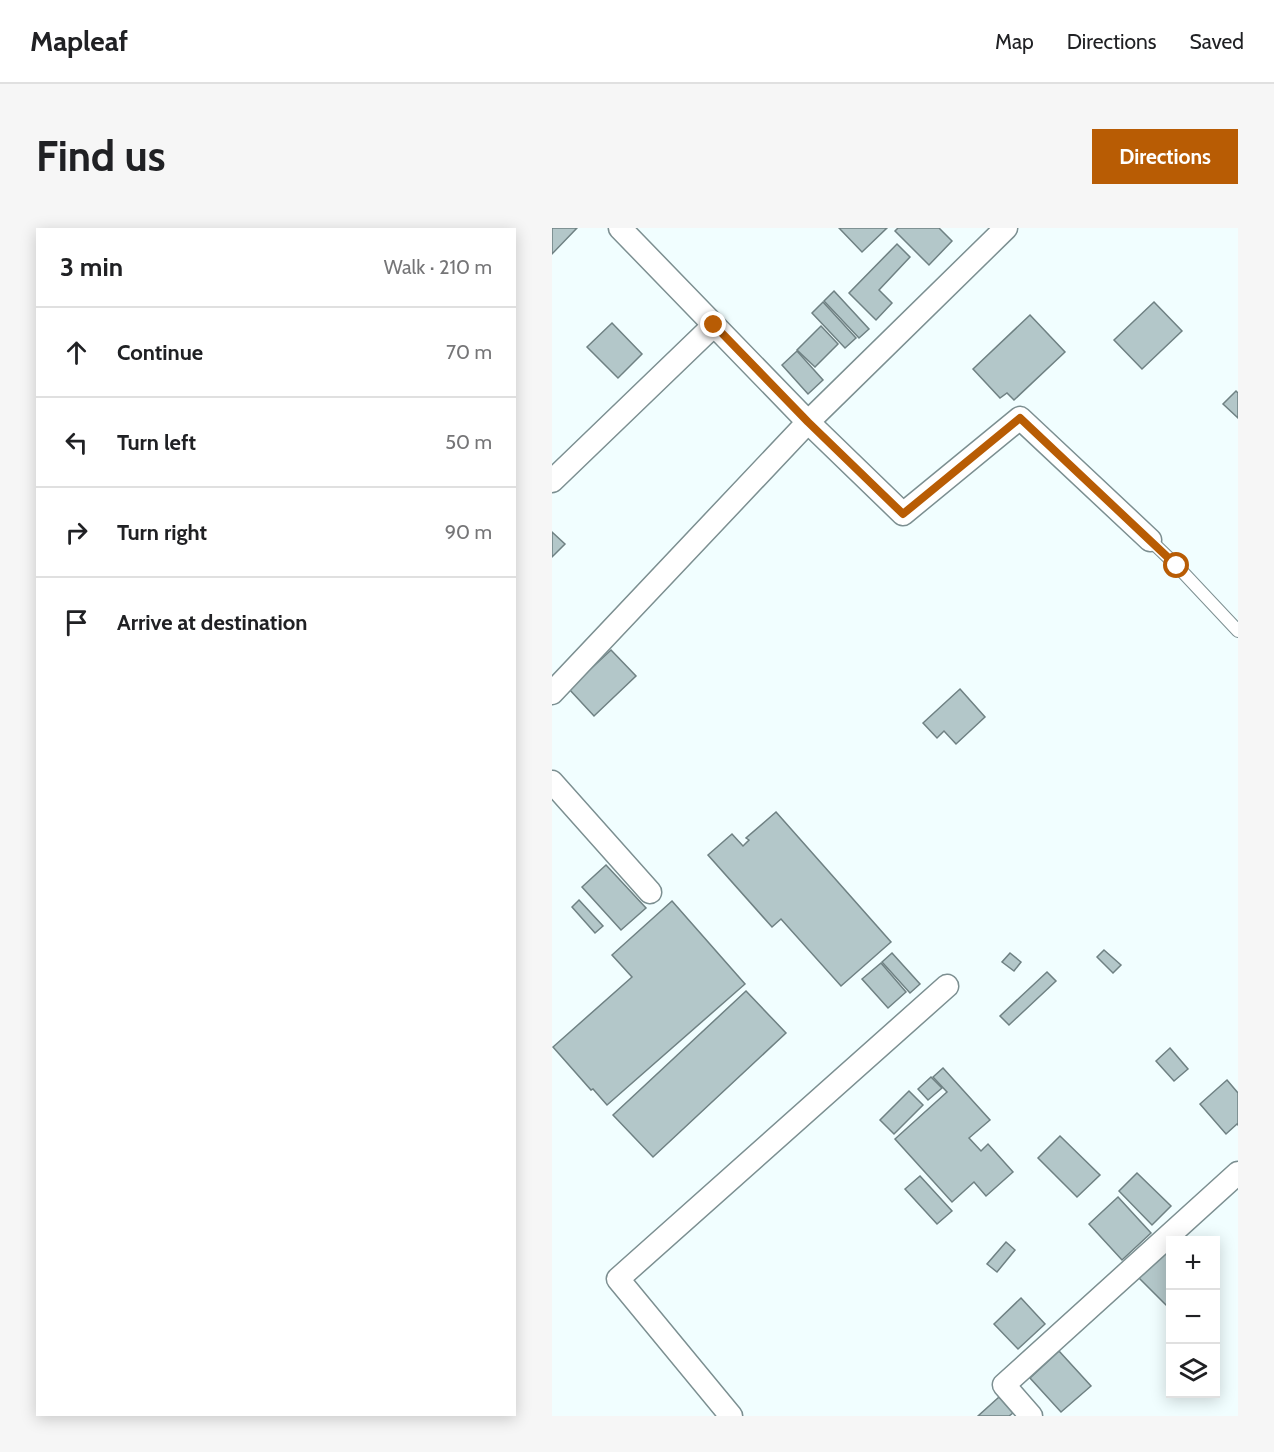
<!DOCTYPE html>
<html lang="en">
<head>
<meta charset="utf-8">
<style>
  body { margin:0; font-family:Cabin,sans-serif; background:#f6f6f6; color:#202124 }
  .controls { position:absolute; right:18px; bottom:18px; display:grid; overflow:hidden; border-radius:0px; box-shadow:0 3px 15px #0003 }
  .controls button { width:54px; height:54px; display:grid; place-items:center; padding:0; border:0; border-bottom:2px solid #e0e0e0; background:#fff; color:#202124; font:30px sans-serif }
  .stop { position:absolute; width:18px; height:18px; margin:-14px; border:4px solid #b85c04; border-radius:50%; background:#fff }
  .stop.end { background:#b85c04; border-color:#fff; box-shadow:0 2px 6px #0008 }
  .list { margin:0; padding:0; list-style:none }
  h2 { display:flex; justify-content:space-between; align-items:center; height:78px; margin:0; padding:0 24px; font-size:26px }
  h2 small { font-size:20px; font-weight:400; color:#757577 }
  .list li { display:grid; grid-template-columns:39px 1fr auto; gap:18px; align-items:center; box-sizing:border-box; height:90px; padding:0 24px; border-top:2px solid #e0e0e0 }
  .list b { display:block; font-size:22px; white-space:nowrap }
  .list em { font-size:20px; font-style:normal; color:#757577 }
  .icon { flex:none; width:33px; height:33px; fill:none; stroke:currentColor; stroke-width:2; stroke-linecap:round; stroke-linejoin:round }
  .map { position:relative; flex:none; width:686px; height:1188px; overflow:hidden; border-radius:0px }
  header { display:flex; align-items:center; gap:36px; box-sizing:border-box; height:84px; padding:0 30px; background:#fff; border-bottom:2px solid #e0e0e0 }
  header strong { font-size:28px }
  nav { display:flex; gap:33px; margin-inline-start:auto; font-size:21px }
  .intro { display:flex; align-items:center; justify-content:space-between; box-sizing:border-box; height:144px; padding:0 36px }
  h1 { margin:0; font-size:42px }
  .button { padding:15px 27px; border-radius:0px; background:#b85c04; color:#fff; font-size:21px; font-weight:700 }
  main { display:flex; gap:36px; padding:0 36px }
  aside { flex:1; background:#fff; border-radius:0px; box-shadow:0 3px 15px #0003 }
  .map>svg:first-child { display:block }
  .building { fill:#b3c7c9; stroke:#6f8183; stroke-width:1.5 }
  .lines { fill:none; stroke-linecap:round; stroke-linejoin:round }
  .lane-casing { stroke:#7c8f91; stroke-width:14 }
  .street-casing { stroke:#7c8f91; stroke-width:25 }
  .lane { stroke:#fff; stroke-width:12 }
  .street { stroke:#fff; stroke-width:22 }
  .route { stroke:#b85c04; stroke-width:8 }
</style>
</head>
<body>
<header>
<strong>Mapleaf</strong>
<nav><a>Map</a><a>Directions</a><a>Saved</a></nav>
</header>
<div class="intro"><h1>Find us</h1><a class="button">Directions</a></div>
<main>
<aside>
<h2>3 min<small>Walk · 210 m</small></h2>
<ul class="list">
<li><svg class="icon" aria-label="ahead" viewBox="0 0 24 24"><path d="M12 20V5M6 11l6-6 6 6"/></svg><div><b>Continue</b></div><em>70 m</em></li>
<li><svg class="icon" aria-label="left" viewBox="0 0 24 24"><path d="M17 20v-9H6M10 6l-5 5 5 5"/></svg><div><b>Turn left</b></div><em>50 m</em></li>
<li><svg class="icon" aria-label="right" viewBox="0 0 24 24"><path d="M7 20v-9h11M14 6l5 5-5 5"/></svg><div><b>Turn right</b></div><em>90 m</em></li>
<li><svg class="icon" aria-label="arrive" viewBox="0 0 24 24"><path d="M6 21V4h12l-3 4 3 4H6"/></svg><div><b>Arrive at destination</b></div></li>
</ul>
</aside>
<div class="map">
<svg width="686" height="1188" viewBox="0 0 686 1188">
  <rect width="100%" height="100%" fill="#f1feff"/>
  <g class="building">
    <path d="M0,0H25L0,26Z"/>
    <path d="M287,0H335L310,24Z"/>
    <path d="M346,0H387L400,13L377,37L343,3Z"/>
    <path d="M345,16L358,29L327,62L340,75L324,92L297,65Z"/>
    <path d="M282,63L317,101L307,110L272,73Z"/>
    <path d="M271,74L304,110L293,120L260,85Z"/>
    <path d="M602,74L630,103L590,141L562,112Z"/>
    <path d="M478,87L513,124L462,172L455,165L448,170L421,141Z"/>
    <path d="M60,95L90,126L66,150L35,119Z"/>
    <path d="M269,98L286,116L263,139L245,122Z"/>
    <path d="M245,123L271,152L256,166L230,137Z"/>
    <path d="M684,163L686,165V190L671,176Z"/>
    <path d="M0,304L13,316L0,329Z"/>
    <path d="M59,422L84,448L42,488L17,461Z"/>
    <path d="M408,461L433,489L404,516L392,503L385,510L371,495Z"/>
    <path d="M224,584L339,714L289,758L229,691L220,699L156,627L180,606L191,618L197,612L194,610Z"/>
    <path d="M54,637L94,680L69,702L30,659Z"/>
    <path d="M27,672L51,698L43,705L20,679Z"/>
    <path d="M120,673L193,756L55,877L41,861L39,862L1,819L80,749L60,727Z"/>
    <path d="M552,722L569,737L561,745L545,729Z"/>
    <path d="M340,725L368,756L358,765L330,734Z"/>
    <path d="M458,725L469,734L462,743L450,734Z"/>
    <path d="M329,735L354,764L336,780L310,751Z"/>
    <path d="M495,744L504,753L457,797L448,788Z"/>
    <path d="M194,763L234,805L101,929L61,887Z"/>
    <path d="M618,820L636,841L622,853L604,833Z"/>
    <path d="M391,840L438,892L417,910L429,923L436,916L461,944L434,968L422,954L400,974L343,911L395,864L381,849Z"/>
    <path d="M379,849L390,860L376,872L366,861Z"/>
    <path d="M675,852L686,865V897L685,896L674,906L648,876Z"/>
    <path d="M357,863L371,877L342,906L328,892Z"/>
    <path d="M508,908L548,947L525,969L486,930Z"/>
    <path d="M585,945L619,978L600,997L567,963Z"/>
    <path d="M368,948L400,983L385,996L353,961Z"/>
    <path d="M566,969L599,1005L570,1032L537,996Z"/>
    <path d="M454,1014L463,1022L445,1044L435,1036Z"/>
    <path d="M613,1019L618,1024V1077L616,1079L584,1047Z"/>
    <path d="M469,1070L493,1096L466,1121L442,1096Z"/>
    <path d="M507,1123L539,1158L509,1184L478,1150Z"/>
    <path d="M447,1169L461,1185L457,1188H426Z"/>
  </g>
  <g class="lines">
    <g class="lane-casing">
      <path id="lane" d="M598,312L625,338L686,403"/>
    </g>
    <g class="street-casing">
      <g id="street">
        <path d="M454,0L256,194L351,286L468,190L598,312"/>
        <path d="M0,253L162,97"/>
        <path d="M0,465L256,194L68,0"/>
        <path d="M0,554L98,664"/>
        <path d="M179,1188L66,1051L395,758"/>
        <path d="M479,1188L452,1157L686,945"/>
      </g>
    </g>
    <use href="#lane" class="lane"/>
    <use href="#street" class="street"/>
  </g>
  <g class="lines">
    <path class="route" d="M162,97L256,194L351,286L468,190L625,338"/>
  </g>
</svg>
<div class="controls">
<button>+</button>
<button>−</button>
<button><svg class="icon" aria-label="layers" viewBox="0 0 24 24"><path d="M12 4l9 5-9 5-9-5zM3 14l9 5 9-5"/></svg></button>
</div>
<div class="stop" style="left:625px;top:338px"></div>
<div class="stop end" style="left:162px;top:97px"></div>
</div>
</main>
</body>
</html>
